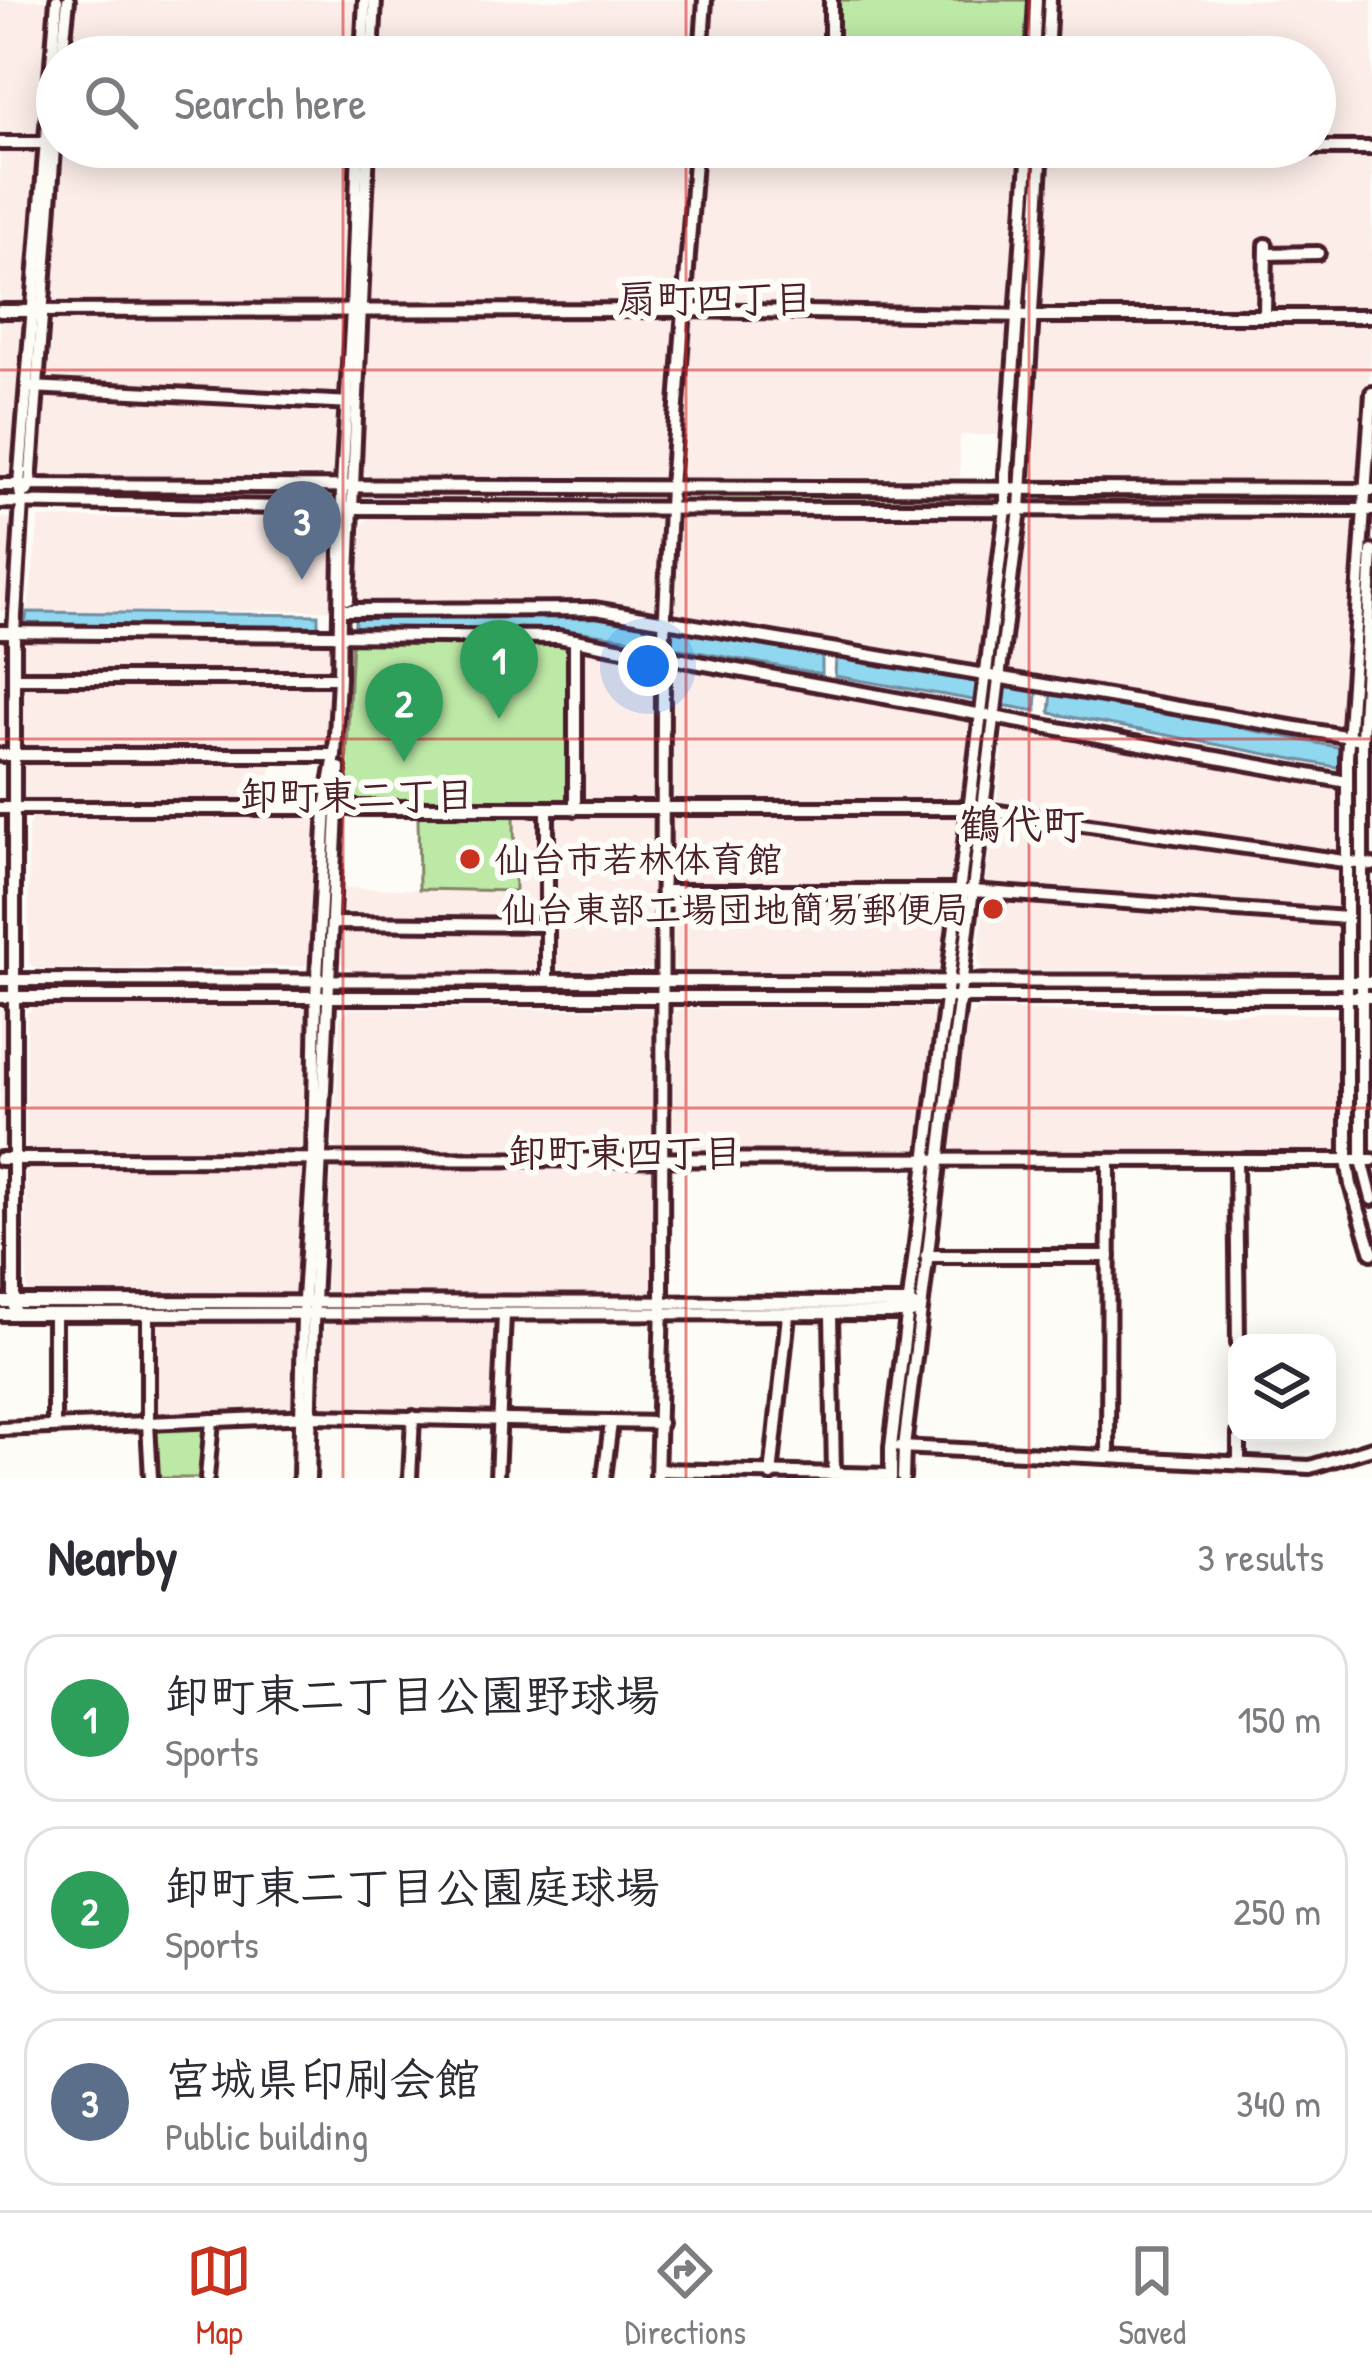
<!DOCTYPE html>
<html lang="en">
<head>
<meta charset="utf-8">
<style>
  body { margin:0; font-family:"Patrick Hand","Klee One",sans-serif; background:#f2f2f3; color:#2b2b33 }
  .controls { position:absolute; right:36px; bottom:36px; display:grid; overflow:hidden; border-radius:24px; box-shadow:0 6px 30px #0003 }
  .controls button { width:108px; height:108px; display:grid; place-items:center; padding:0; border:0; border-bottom:3px solid #e1e1e2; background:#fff; color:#2b2b33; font:60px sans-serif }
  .you { position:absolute; left:648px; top:666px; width:42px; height:42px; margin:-30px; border:9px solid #fff; border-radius:50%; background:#1a73e8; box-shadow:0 0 0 18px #1a73e833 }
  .badge { display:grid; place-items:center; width:78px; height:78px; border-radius:50%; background:#c8321e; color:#fff; font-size:39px; font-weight:700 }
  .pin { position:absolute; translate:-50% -99px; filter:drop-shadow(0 3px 6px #0008) }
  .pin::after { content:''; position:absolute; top:63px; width:42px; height:36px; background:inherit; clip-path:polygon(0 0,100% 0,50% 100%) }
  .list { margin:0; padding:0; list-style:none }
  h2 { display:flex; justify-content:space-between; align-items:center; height:156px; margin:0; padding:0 48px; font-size:51px }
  h2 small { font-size:39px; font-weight:400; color:#7c7c81 }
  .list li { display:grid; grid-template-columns:78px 1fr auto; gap:36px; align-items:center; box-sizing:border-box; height:168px; margin:0 24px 24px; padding:0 24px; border:3px solid #e1e1e2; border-radius:36px }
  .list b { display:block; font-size:45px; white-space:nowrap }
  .list p { margin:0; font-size:39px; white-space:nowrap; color:#7c7c81 }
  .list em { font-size:39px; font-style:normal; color:#7c7c81 }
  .icon { flex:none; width:66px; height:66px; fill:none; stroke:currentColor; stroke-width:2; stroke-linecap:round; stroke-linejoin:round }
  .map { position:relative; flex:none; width:1372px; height:1478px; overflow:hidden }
  .search { position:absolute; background:#fff; box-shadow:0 6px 30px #0003; left:36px; right:36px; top:36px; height:132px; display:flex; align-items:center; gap:30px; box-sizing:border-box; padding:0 42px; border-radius:66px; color:#7c7c81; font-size:45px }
  .sheet { height:732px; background:#fff }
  nav { display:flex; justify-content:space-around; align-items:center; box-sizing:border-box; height:168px; border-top:3px solid #e1e1e2; background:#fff; font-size:33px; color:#7c7c81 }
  nav a { display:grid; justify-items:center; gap:6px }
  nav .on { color:#c8321e }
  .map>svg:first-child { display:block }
  .built { fill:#fcede8 }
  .green { fill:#bde9a6; stroke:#848468; stroke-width:3 }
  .water { fill:#8fd8f0; stroke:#738ea1; stroke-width:3 }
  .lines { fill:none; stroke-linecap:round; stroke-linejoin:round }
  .minor-casing { stroke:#4a1f2b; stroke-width:20 }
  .minor { stroke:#fdfcf7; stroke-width:10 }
  .grid { fill:none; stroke:#d62828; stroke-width:3; stroke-opacity:0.55 }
  .poi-dot { fill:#c8321e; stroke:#fdfcf7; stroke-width:4.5 }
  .labels { text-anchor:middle; stroke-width:12; stroke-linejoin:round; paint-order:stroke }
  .poi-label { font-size:36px; font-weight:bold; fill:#4a1f2b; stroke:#fdfcf7; text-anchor:start }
  .neighbourhood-label { font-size:39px; font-weight:bold; fill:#4a1f2b; stroke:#fdfcf7 }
  .quarter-label { font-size:42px; font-weight:bold; fill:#4a1f2b; stroke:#fdfcf7 }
</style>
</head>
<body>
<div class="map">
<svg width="1372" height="1478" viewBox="0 0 1372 1478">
  <rect width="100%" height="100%" fill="#fdfcf7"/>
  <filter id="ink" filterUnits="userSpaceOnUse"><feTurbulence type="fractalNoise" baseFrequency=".00833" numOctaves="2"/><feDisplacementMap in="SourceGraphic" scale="24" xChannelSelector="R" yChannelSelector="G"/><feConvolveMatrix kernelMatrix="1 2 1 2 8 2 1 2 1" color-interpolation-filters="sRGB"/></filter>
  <g filter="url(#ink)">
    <g class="built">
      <path d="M0,0H52L41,136L37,140H0Z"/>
      <path d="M71,0H362L358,57H68Z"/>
      <path d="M386,0H697L694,57H383Z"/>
      <path d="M711,0H827V57H708Z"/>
      <path d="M1056,0H1372V143H1315V57H1053Z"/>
      <path d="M69,149L352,150L347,307L59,309L53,305L63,155Z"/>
      <path d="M0,150H40L29,305H0Z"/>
      <path d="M709,150L1016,151L1023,156L1014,304L1009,310L694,309L691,307L700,157Z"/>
      <path d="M378,151L688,154L680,306L371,308Z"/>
      <path d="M1372,151V306L1366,311L1044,310L1038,305L1044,153Z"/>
      <path d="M370,315L678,320L668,472L661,476H369L360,467Z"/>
      <path d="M53,317L347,318L343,397L48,385Z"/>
      <path d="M0,318H23L28,325L17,469L13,475H0Z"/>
      <path d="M696,318L1009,319L1014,324L1006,435H960V477H686L681,474L689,323Z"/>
      <path d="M1042,319L1367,321L1372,325L1364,472L1358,479H1037L1030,471L1037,324Z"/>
      <path d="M44,392L335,405L342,413L339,468L331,475H43L39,471Z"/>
      <path d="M0,518H14L9,611H0Z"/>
      <path d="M39,518H327L334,526L333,610L28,612Z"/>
      <path d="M369,518H655L666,527L661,607L657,614L612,607L357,605L362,526Z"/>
      <path d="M685,518L993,520L999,528L982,666L979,668L676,617L680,525Z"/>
      <path d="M1034,519H1351L1361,525L1345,732L1015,675L1011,670L1028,526Z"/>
      <path d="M33,635L327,638L331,644L329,668L322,674L29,673L22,667L24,643Z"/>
      <path d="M0,638L9,643L10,745L4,752H0Z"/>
      <path d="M588,647L654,659L659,665V796L654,802L587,803L579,796L580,654Z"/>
      <path d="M679,664L970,717L974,723L966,795L961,802L682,803L674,797L673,670Z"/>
      <path d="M30,683H322L331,691L329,745L321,752L31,751L25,746L24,691Z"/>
      <path d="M1011,723L1337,783L1345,791V849L1338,855L1000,807L997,801L1005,727Z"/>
      <path d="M31,760H271V802L30,803L25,798L24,765Z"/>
      <path d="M35,814L318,815L322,821L317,952L304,966L36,969L29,963L28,825Z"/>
      <path d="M543,814L546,916L541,921L344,919L343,888L514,891V815Z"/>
      <path d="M562,814L653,816L659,822L658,963L651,969L562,970L554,966L556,821Z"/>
      <path d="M677,815H959L964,819L956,884L952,888H677L672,885L671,821Z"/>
      <path d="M998,818L1337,867L1344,875V907L1337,913L988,888L985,885L994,821Z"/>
      <path d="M949,896L954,901L945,963L935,972L681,971L675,967L674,898Z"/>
      <path d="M987,899L1342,923L1345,962L1336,971L985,970L978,964L984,903Z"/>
      <path d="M347,930L539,931L545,934V965L541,971L351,970L340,962L341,936Z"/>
      <path d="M35,1006L304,1008L310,1015L307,1147L301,1154H35L26,1146L27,1013Z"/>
      <path d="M926,1008L938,1016L922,1148L915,1154L679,1153L674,1145V1014L681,1009Z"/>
      <path d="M0,1009L8,1014L7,1145L2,1153Z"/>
      <path d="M350,1009H646L655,1013L656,1147L651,1153L344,1154L334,1144L340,1018Z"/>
      <path d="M978,1010L1338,1014L1344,1020V1149L1341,1153L956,1151L952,1145L968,1018Z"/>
      <path d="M32,1167H300L305,1174L300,1290L294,1297L35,1298L27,1290L26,1173Z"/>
      <path d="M338,1167H652L656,1171L657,1292L650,1295L329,1296L326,1291L332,1173Z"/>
      <path d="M158,1320L292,1321L297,1326L293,1414L160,1420L152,1414L153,1326Z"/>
      <path d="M331,1321H500L498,1415L327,1413L320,1407L324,1329Z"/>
    </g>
    <g class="green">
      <path d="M835,0H1030L1026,57H835Z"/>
      <path d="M699,494H908L990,498L989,505L760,504L700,501Z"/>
      <path d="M1046,494H1264L1295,498H1347V505L1129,504L1100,501H1047Z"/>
      <path d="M352,637L557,640L566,643L571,652L570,797L567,802L349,803L345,797Z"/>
      <path d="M514,815L515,891L419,889L418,816Z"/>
      <path d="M201,1424L206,1428L204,1473L198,1478H159L155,1474L153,1431L158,1425Z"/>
    </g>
    <g class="water">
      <path d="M27,612L318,615V628L25,626Z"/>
      <path d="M355,613L597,616L654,625L653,642L562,629L355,627Z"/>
      <path d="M669,628L822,654V674L669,647Z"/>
      <path d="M836,656L1037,693L1036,711L835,676Z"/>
      <path d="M1052,691L1342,748L1341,768L1050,713Z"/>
    </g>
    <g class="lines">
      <g class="minor-casing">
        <g id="minor">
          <path d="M831,0V57"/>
          <path d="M62,57L68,0"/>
          <path d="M362,57L365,0"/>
          <path d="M372,57L375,0"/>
          <path d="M701,57L705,0"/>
          <path d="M1033,57L1036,0"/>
          <path d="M1047,57L1050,0"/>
          <path d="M0,143H51"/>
          <path d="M1003,147L1372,148"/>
          <path d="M1266,254L1318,253"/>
          <path d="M0,311L684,310L696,147"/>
          <path d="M1265,315L1266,245"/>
          <path d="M30,387L353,403"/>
          <path d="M1372,393L1347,757V1160L1351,1185L1372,1253"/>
          <path d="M0,485L1372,490"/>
          <path d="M27,491L30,485L57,106"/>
          <path d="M0,502L342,508L1372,510"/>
          <path d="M1372,551L1362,739V1160L1372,1199"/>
          <path d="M348,599L368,147"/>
          <path d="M341,610L595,609L1362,739"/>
          <path d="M0,632L558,637L1347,782"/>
          <path d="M16,678H339"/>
          <path d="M0,755H335"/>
          <path d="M0,808H970L1372,865"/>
          <path d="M547,809V980"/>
          <path d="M575,809V640"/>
          <path d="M663,891H973L1347,918"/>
          <path d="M332,923L547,925"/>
          <path d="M0,980L1372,982"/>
          <path d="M0,997H1372"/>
          <path d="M0,1159L1372,1160"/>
          <path d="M1236,1161L1238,1343"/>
          <path d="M926,1256H1109"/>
          <path d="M0,1302L909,1303L914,1306"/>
          <path d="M0,1314L912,1313"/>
          <path d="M14,1314V632L22,502L19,485L57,0"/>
          <path d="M148,1314V1423L312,1416L660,1423"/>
          <path d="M831,1315L834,1473"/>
          <path d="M54,1426V1314"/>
          <path d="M0,1429L148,1423L151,1478"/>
          <path d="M1239,1433V1463"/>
          <path d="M900,1447L1310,1467L1372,1448"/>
          <path d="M1108,1457L1109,1160"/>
          <path d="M658,1470L891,1475"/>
          <path d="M771,1475L788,1315"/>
          <path d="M207,1478L212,1420"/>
          <path d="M300,1478L303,1314L313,1159L316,997L326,807L335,755L339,678L342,485L352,310L358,147"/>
          <path d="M309,1478L313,1324L339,768"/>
          <path d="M410,1478L413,1417"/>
          <path d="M497,1478L504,1314"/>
          <path d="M604,1478L611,1423"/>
          <path d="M657,1478L662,1303L663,656L671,487L684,310L1032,316H1372"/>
          <path d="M891,1478V1447L1006,509V474L1029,147"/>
          <path d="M903,1478L904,1447L1020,509L1042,147"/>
        </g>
      </g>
      <use href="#minor" class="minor"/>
    </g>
  </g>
  <path class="grid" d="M343,0V57M686,0V57M1029,0V57M343,147V1478M686,147V1478M1029,147V1478M0,370H1372M0,739H1372M0,1108H1372"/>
  <g class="poi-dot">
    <circle cx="470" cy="859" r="12"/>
    <circle cx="993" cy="909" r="12"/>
  </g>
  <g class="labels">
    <g class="poi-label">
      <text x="494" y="872">仙台市若林体育館</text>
      <text x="969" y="922" text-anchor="end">仙台東部工場団地簡易郵便局</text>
    </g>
    <g class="neighbourhood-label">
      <text x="715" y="312">扇町四丁目</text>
      <text x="357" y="809">卸町東二丁目</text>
      <text x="625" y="1166">卸町東四丁目</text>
    </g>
    <g class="quarter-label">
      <text x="1022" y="839">鶴代町</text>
    </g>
  </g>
</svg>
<div class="controls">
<button><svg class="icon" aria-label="layers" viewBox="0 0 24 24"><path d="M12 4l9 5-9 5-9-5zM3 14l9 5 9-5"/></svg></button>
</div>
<div class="you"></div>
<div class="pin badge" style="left:499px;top:719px;background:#2e9e5b">1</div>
<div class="pin badge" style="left:404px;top:762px;background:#2e9e5b">2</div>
<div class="pin badge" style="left:302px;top:580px;background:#5c6f8a">3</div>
<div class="search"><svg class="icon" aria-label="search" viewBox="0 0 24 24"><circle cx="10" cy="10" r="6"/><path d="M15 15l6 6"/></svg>Search here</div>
</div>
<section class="sheet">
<h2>Nearby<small>3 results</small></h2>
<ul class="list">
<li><span class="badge" style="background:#2e9e5b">1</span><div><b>卸町東二丁目公園野球場</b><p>Sports</p></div><em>150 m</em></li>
<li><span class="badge" style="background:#2e9e5b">2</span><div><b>卸町東二丁目公園庭球場</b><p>Sports</p></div><em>250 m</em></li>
<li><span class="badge" style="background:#5c6f8a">3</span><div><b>宮城県印刷会館</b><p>Public building</p></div><em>340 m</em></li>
</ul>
</section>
<nav>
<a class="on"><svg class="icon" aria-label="map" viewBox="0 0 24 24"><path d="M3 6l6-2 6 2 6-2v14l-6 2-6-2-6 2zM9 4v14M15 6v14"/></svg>Map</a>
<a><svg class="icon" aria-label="directions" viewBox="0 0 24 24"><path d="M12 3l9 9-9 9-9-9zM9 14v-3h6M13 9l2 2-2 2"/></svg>Directions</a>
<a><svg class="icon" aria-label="saved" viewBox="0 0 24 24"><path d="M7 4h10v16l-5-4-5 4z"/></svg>Saved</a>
</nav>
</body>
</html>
